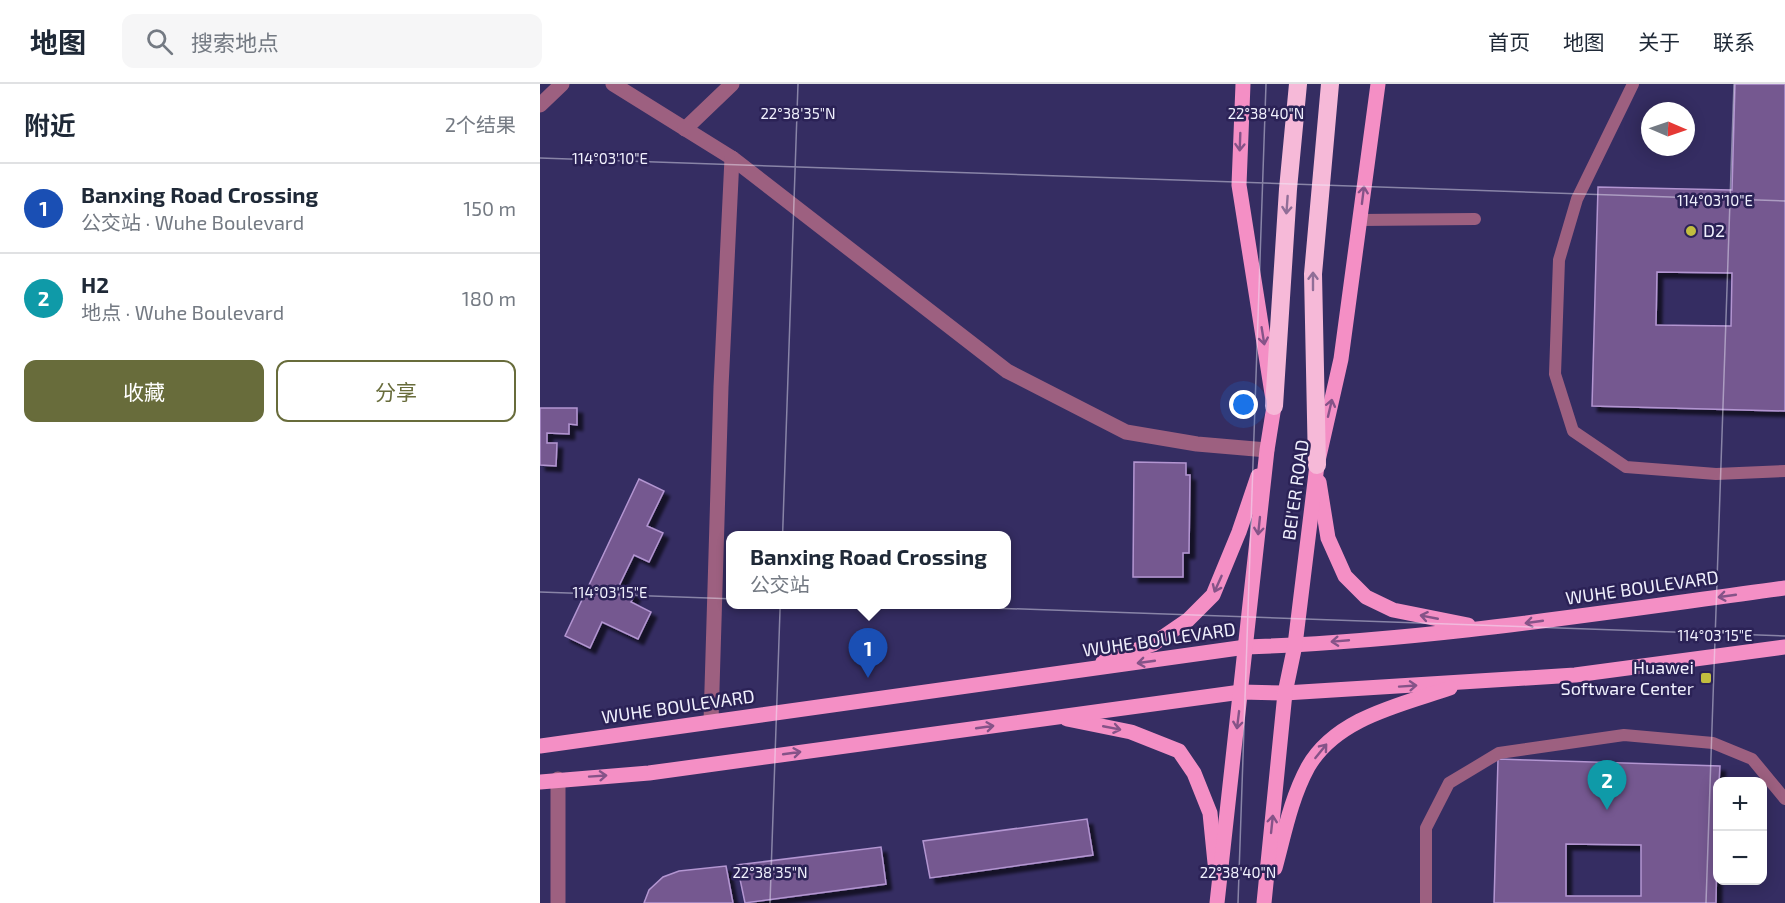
<!DOCTYPE html>
<html lang="zh">
<head>
<meta charset="utf-8">
<style>
  body { margin:0; font-family:"Exo 2","Noto Sans SC",sans-serif; background:#f6f6f7; color:#1f2937 }
  .controls { position:absolute; right:18px; bottom:18px; display:grid; overflow:hidden; border-radius:12px; box-shadow:0 3px 15px #0003 }
  .controls button { width:54px; height:54px; display:grid; place-items:center; padding:0; border:0; border-bottom:2px solid #e0e1e3; background:#fff; color:#1f2937; font:30px sans-serif }
  .compass { position:absolute; left:1101px; top:18px; width:54px; height:54px; border-radius:50%; background:#fff; box-shadow:0 3px 15px #0003; rotate:92deg }
  .you { position:absolute; left:704px; top:321px; width:21px; height:21px; margin:-15px; border:4px solid #fff; border-radius:50%; background:#1a73e8; box-shadow:0 0 0 9px #1a73e833 }
  .badge { display:grid; place-items:center; width:39px; height:39px; border-radius:50%; background:#686c3b; color:#fff; font-size:20px; font-weight:700 }
  .pin { position:absolute; translate:-50% -50px; filter:drop-shadow(0 2px 3px #0008) }
  .pin::after { content:''; position:absolute; top:32px; width:21px; height:18px; background:inherit; clip-path:polygon(0 0,100% 0,50% 100%) }
  .popup { position:absolute; left:186px; top:447px; width:285px; height:78px; box-sizing:border-box; display:grid; place-content:center; border-radius:12px; background:#fff; filter:drop-shadow(0 2px 4px #0005); font-size:20px; white-space:nowrap; color:#747a83 }
  .popup b { font-size:22px; color:#1f2937 }
  .popup::after { content:''; position:absolute; left:50%; top:100%; margin-left:-12px; border:12px solid transparent; border-top-color:#fff }
  .list { margin:0; padding:0; list-style:none }
  h2 { display:flex; justify-content:space-between; align-items:center; height:78px; margin:0; padding:0 24px; font-size:26px }
  h2 small { font-size:20px; font-weight:400; color:#747a83 }
  .list li { display:grid; grid-template-columns:39px 1fr auto; gap:18px; align-items:center; box-sizing:border-box; height:90px; padding:0 24px; border-top:2px solid #e0e1e3 }
  .list b { display:block; font-size:22px; white-space:nowrap }
  .list p { margin:0; font-size:20px; white-space:nowrap; color:#747a83 }
  .list em { font-size:20px; font-style:normal; color:#747a83 }
  .actions { display:flex; gap:12px; padding:18px 24px }
  .actions a { flex:1; padding:14px 0; border:2px solid #686c3b; border-radius:12px; text-align:center; font-size:21px; color:#686c3b }
  .actions .main { background:#686c3b; color:#fff }
  .icon { flex:none; width:33px; height:33px; fill:none; stroke:currentColor; stroke-width:2; stroke-linecap:round; stroke-linejoin:round }
  .map { position:relative; flex:none; width:1245px; height:819px; overflow:hidden }
  header { display:flex; align-items:center; gap:36px; box-sizing:border-box; height:84px; padding:0 30px; background:#fff; border-bottom:2px solid #e0e1e3 }
  header strong { font-size:28px }
  nav { display:flex; gap:33px; margin-inline-start:auto; font-size:21px }
  .search { width:420px; height:54px; background:#f6f6f7; display:flex; align-items:center; gap:15px; box-sizing:border-box; padding:0 21px; border-radius:12px; color:#747a83; font-size:22px }
  main { display:flex }
  aside { flex:1; background:#fff }
  .map>svg:first-child { display:block }
  .building { fill:#755990; stroke:#b395d1; stroke-width:1.5; fill-rule:evenodd; filter:url(#shadow) }
  .lines { fill:none; stroke-linecap:round; stroke-linejoin:round }
  .service { stroke:#9d6080; stroke-width:12 }
  .minor { stroke:#9d6080; stroke-width:15 }
  .tertiary { stroke:#9d6080; stroke-width:15 }
  .primary { stroke:#f48fc5; stroke-width:15 }
  .motorway { stroke:#f6b9d8; stroke-width:18 }
  .oneway { stroke:#855388 }
  .oneway2 { stroke:#906e97 }
  .ticks { fill:none; stroke:#f0f0fd; stroke-width:1.5; stroke-opacity:0.45 }
  .poi-dot { fill:#c2bd3f; stroke:#2b2256; stroke-width:2 }
  .labels { text-anchor:middle; stroke-width:5; stroke-linejoin:round; paint-order:stroke }
  .poi-label { font-size:18px; fill:#f0f0fd; stroke:#2b2256; text-anchor:start }
  .street-label { font-size:18px; fill:#f0f0fd; stroke:#2b2256 }
  .ticks-label { font-size:15px; text-anchor:middle; fill:#f0f0fd; stroke:#2b2256; stroke-width:5; stroke-linejoin:round; paint-order:stroke }
</style>
</head>
<body>
<header>
<strong>地图</strong>
<div class="search"><svg class="icon" aria-label="search" viewBox="0 0 24 24"><circle cx="10" cy="10" r="6"/><path d="M15 15l6 6"/></svg>搜索地点</div>
<nav><a>首页</a><a>地图</a><a>关于</a><a>联系</a></nav>
</header>
<main>
<aside>
<h2>附近<small>2个结果</small></h2>
<ul class="list">
<li><span class="badge" style="background:#1a4fb4">1</span><div><b>Banxing Road Crossing</b><p>公交站 · Wuhe Boulevard</p></div><em>150 m</em></li>
<li><span class="badge" style="background:#0f9aa8">2</span><div><b>H2</b><p>地点 · Wuhe Boulevard</p></div><em>180 m</em></li>
</ul>
<div class="actions"><a class="main">收藏</a><a>分享</a></div>
</aside>
<div class="map">
<svg width="1245" height="819" viewBox="0 0 1245 819">
  <defs>
    <filter id="shadow"><feDropShadow dx="5.5" dy="5.5" stdDeviation="1.5" flood-color="#0009"/></filter>
  </defs>
  <rect width="100%" height="100%" fill="#352d62"/>
  <g class="building">
    <path d="M1195,0H1245V327L1052,322L1058,103L1192,106ZM1117,188L1192,189L1191,242L1116,241Z"/>
    <path d="M0,324H37V341L29,340V350L7,349V359H17L16,382L0,381Z"/>
    <path d="M594,378L646,379V391H650L649,469H643V493H593Z"/>
    <path d="M99,395L124,407L107,442L123,449L109,478L94,471L79,502L95,510L91,518L111,528L98,555L62,538L50,564L25,552Z"/>
    <path d="M958,675L1180,682L1179,698H1178L1176,819H954ZM1026,760L1101,761V812H1026Z"/>
    <path d="M547,735L553,771L390,794L383,757Z"/>
    <path d="M341,763L346,800L205,819L197,781Z"/>
    <path d="M186,782L193,819H104L109,806L123,793L139,787Z"/>
  </g>
  <g class="lines">
    <g class="service">
      <path d="M1093,0L1037,115L1019,176L1015,290L1033,347L1086,383L1176,390L1245,387"/>
      <path d="M820,136L935,135"/>
      <path d="M886,819V744L909,699L959,669L1084,651L1173,659L1212,675L1245,715"/>
    </g>
    <g class="minor">
      <path d="M73,0L192,74L467,287L586,348L657,360L727,366"/>
      <path d="M0,21L22,0"/>
      <path d="M145,45L192,0"/>
      <path d="M171,638L181,303L192,74"/>
    </g>
    <path class="tertiary" d="M18,819V695"/>
    <g class="primary">
      <path d="M779,398L788,454L805,492L826,513L853,526L928,541"/>
      <path d="M563,578L613,560L648,536L673,511L699,448L718,392"/>
      <path d="M527,635L591,648L639,667L654,689L670,729L675,779"/>
      <path d="M0,662L706,563C887,557 1066,528 1245,504"/>
      <path d="M0,698L109,689L701,608L745,609L1035,591L1245,563"/>
      <path d="M735,784C744,751 751,714 768,683C796,634 860,621 910,604"/>
      <path d="M677,819L727,366L734,322L699,101L703,0"/>
      <path d="M724,819L745,609L755,561L777,381L801,275L838,0"/>
    </g>
    <g class="motorway">
      <path d="M734,322L748,105L758,0"/>
      <path d="M777,381L773,190L790,0"/>
    </g>
  </g>
  <defs><path id="oneway-shaft" d="M-6 0H5M1.5-3L5.5 0L1.5 3" fill="none" stroke-width="1.6" stroke-linecap="round" stroke-linejoin="round" transform="scale(1.5)"/></defs>
  <g class="oneway">
    <use href="#oneway-shaft" transform="translate(700 58) rotate(92)"/>
    <use href="#oneway-shaft" transform="translate(823 111) rotate(-83)"/>
    <use href="#oneway-shaft" transform="translate(723 252) rotate(81)"/>
    <use href="#oneway-shaft" transform="translate(790 324) rotate(-77)"/>
    <use href="#oneway-shaft" transform="translate(719 442) rotate(96)"/>
    <use href="#oneway-shaft" transform="translate(678 500) rotate(114)"/>
    <use href="#oneway-shaft" transform="translate(1187 512) rotate(172)"/>
    <use href="#oneway-shaft" transform="translate(889 533) rotate(-169)"/>
    <use href="#oneway-shaft" transform="translate(994 538) rotate(172)"/>
    <use href="#oneway-shaft" transform="translate(800 557) rotate(175)"/>
    <use href="#oneway-shaft" transform="translate(606 578) rotate(172)"/>
    <use href="#oneway-shaft" transform="translate(868 602) rotate(-4)"/>
    <use href="#oneway-shaft" transform="translate(698 636) rotate(97)"/>
    <use href="#oneway-shaft" transform="translate(445 643) rotate(-8)"/>
    <use href="#oneway-shaft" transform="translate(572 644) rotate(11)"/>
    <use href="#oneway-shaft" transform="translate(781 667) rotate(-51)"/>
    <use href="#oneway-shaft" transform="translate(252 669) rotate(-8)"/>
    <use href="#oneway-shaft" transform="translate(58 692) rotate(-4)"/>
    <use href="#oneway-shaft" transform="translate(732 740) rotate(-84)"/>
  </g>
  <g class="oneway2">
    <use href="#oneway-shaft" transform="translate(747 121) rotate(94)"/>
    <use href="#oneway-shaft" transform="translate(773 197) rotate(-90)"/>
  </g>
  <path class="ticks" d="M0,74L1245,117M0,508L1245,552M230,819L258,0M698,819L726,0M1166,819L1194,0"/>
  <g class="poi-dot">
    <circle cx="1151" cy="147" r="6"/>
    <rect x="1160" y="588" width="12" height="12" rx="3"/>
  </g>
  <g class="labels">
    <g class="poi-label">
      <text x="1163" y="153">D2</text>
      <text x="1154" y="590" text-anchor="end">Huawei<tspan x="1154" dy="21">Software Center</tspan></text>
    </g>
    <g class="street-label">
      <text transform="translate(756 406) rotate(-82)" y="6">BEI'ER ROAD</text>
      <text transform="translate(1102 504) rotate(-8)" y="6">WUHE BOULEVARD</text>
      <text transform="translate(619 556) rotate(-8)" y="6">WUHE BOULEVARD</text>
      <text transform="translate(138 623) rotate(-8)" y="6">WUHE BOULEVARD</text>
    </g>
  </g>
  <g class="ticks-label">
    <text x="258" y="35">22°38'35"N</text>
    <text x="726" y="35">22°38'40"N</text>
    <text x="70" y="80">114°03'10"E</text>
    <text x="1175" y="122">114°03'10"E</text>
    <text x="70" y="514">114°03'15"E</text>
    <text x="1175" y="557">114°03'15"E</text>
    <text x="230" y="794">22°38'35"N</text>
    <text x="698" y="794">22°38'40"N</text>
  </g>
</svg>
<div class="controls">
<button>+</button>
<button>−</button>
</div>
<svg class="compass" viewBox="-18 -18 36 36"><path d="M0-13l5 13h-10z" fill="#e53935"/><path d="M0 13l5-13h-10z" fill="#747a83"/></svg>
<div class="you"></div>
<div class="pin badge" style="left:328px;top:594px;background:#1a4fb4">1</div>
<div class="popup"><b>Banxing Road Crossing</b>公交站</div>
<div class="pin badge" style="left:1067px;top:726px;background:#0f9aa8">2</div>
</div>
</main>
</body>
</html>
